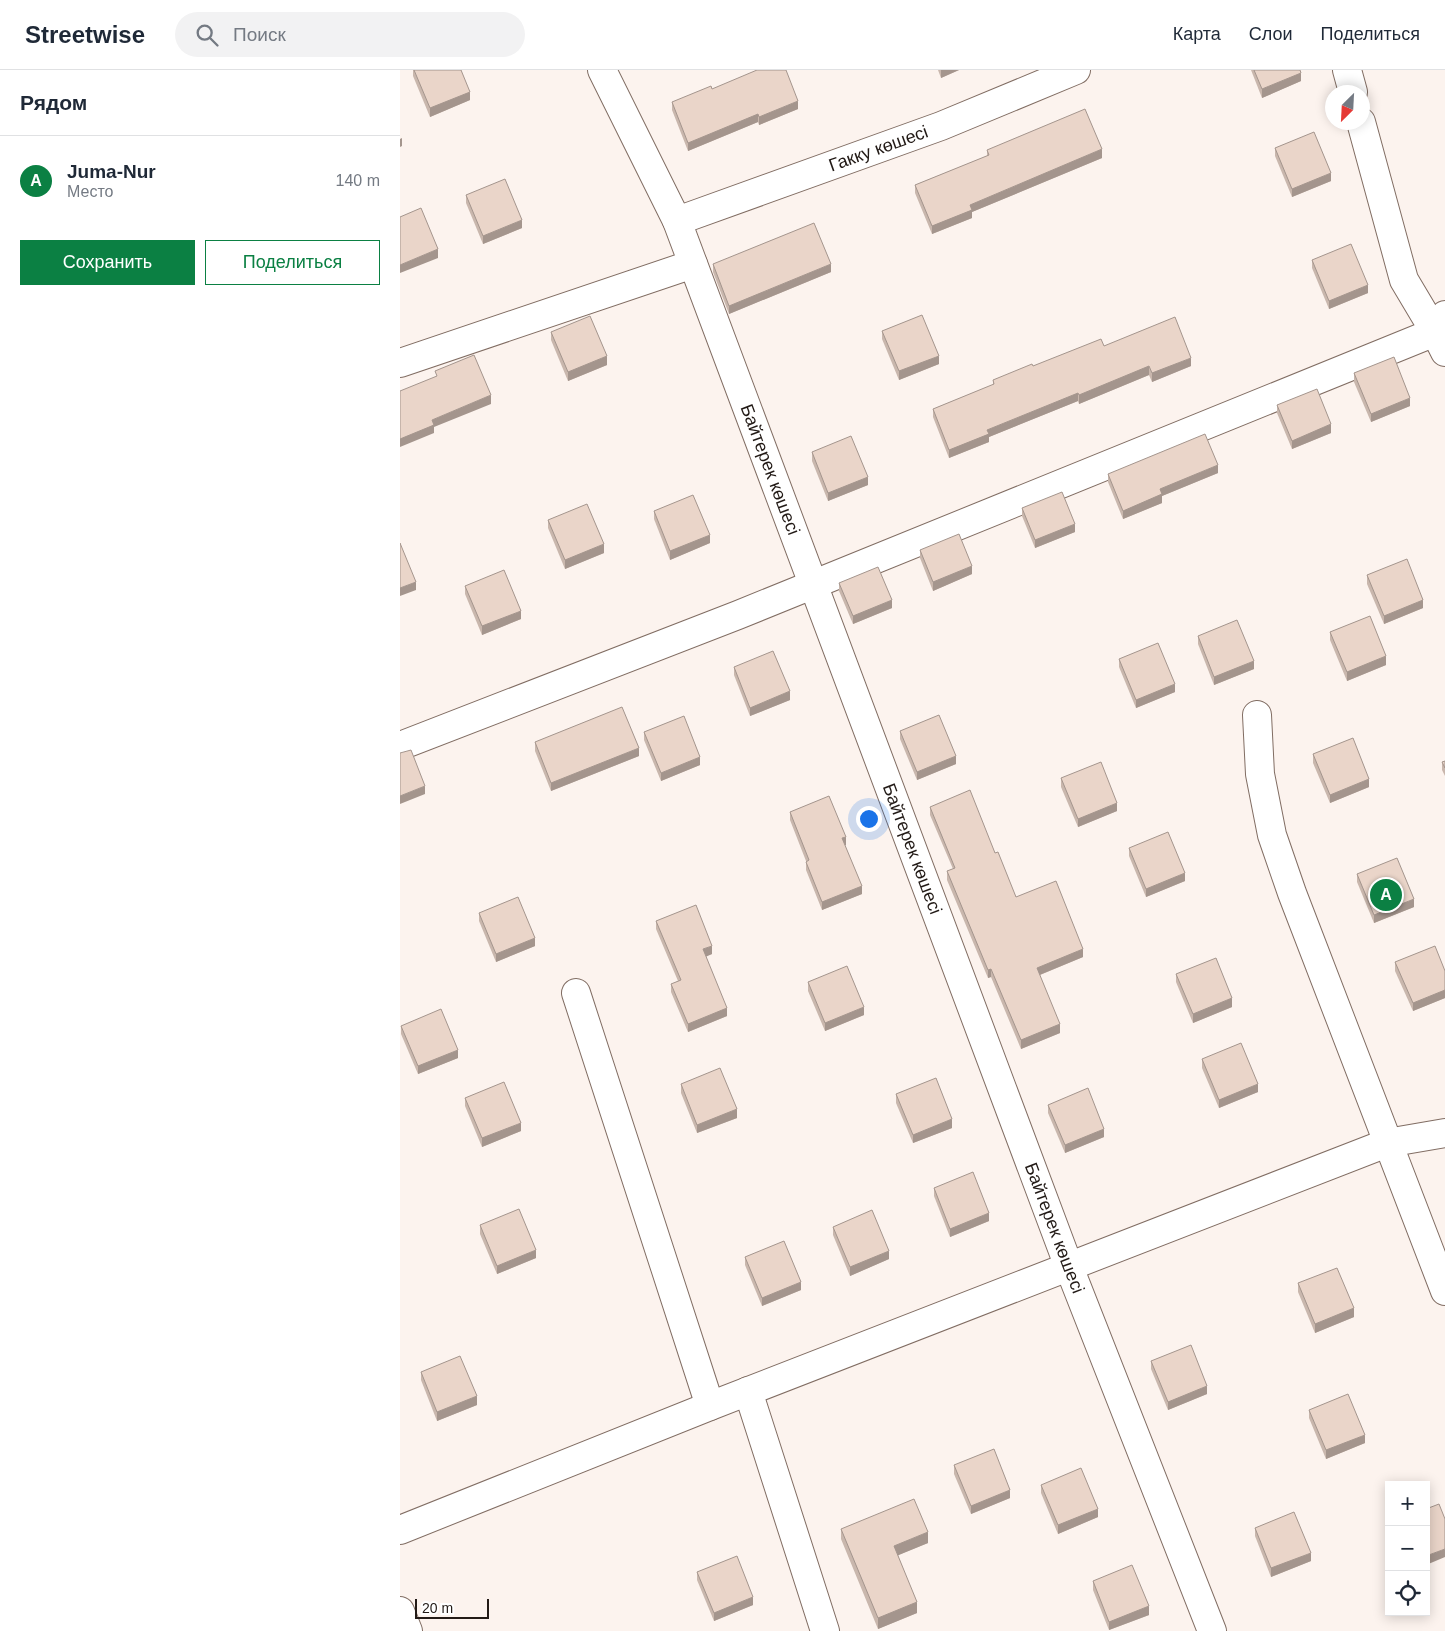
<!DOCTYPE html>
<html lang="ru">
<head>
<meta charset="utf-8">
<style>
  body { margin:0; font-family:Helvetica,sans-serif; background:#f2f2f3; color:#1f2937 }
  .controls { position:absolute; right:15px; bottom:15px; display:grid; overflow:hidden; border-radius:0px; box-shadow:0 2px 12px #0003 }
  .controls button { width:45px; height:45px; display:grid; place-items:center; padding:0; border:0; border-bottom:1px solid #e0e1e3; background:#fff; color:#1f2937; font:25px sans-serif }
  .compass { position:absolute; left:925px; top:15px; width:45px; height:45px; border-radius:50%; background:#fff; box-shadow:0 2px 12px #0003; rotate:204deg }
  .scale { position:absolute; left:15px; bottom:12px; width:74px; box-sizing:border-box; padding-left:5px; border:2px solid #221a16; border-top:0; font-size:14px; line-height:18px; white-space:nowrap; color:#221a16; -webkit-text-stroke:4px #fff; paint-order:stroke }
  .you { position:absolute; left:468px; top:748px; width:18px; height:18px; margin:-12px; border:4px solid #fff; border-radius:50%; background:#1a73e8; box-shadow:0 0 0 8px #1a73e833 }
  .badge { display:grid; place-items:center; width:32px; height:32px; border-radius:50%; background:#0b8043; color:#fff; font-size:16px; font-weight:700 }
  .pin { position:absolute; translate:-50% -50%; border:2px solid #fff; box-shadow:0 1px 5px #0006 }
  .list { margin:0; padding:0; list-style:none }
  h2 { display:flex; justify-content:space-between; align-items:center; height:65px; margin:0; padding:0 20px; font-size:21px }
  h2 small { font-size:16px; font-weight:400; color:#747a83 }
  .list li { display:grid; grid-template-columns:32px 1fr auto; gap:15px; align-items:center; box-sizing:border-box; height:90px; padding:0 20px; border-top:1px solid #e0e1e3 }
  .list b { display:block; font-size:19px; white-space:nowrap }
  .list p { margin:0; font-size:16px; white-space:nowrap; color:#747a83 }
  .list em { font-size:16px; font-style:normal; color:#747a83 }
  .actions { display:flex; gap:10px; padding:15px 20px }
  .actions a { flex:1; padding:11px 0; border:1px solid #0b8043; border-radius:0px; text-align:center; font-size:18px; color:#0b8043 }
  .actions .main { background:#0b8043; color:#fff }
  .icon { flex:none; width:28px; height:28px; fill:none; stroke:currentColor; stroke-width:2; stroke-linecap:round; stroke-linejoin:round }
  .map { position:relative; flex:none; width:1045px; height:1561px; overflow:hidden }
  header { display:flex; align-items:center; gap:30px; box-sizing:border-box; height:70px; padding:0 25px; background:#fff; border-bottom:1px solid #e0e1e3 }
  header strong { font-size:24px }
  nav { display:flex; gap:28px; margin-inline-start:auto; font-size:18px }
  .search { width:350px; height:45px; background:#f2f2f3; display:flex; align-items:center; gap:12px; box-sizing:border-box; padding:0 18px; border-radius:28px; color:#747a83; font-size:19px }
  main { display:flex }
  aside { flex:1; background:#fff }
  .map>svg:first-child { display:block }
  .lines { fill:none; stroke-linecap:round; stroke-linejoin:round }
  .minor-casing { stroke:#816d63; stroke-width:30 }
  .minor { stroke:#fff; stroke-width:28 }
  .wall { fill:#c9b7ad }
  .shaded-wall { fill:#a4958d }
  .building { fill:#ead5c9; stroke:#a4958d }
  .labels { text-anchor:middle; stroke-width:4; stroke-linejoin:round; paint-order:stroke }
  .street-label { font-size:18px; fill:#221a16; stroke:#fff }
</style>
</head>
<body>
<header>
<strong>Streetwise</strong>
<div class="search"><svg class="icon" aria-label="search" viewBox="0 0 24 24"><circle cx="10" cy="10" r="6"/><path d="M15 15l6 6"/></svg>Поиск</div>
<nav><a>Карта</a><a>Слои</a><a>Поделиться</a></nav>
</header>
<main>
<aside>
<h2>Рядом<small></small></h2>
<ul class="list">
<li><span class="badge">A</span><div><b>Juma-Nur</b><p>Место</p></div><em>140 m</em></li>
</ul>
<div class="actions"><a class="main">Сохранить</a><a>Поделиться</a></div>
</aside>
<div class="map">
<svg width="1045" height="1561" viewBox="0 0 1045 1561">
  <rect width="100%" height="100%" fill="#fcf3ee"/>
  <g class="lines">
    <g class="minor-casing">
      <g id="minor">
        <path id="s1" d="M202,0L277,151L669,1197L812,1561"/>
        <path d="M947,0L953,22"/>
        <path d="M961,52L1004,210L1035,262L1045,282"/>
        <path id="s2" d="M277,151L541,56L676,0"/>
        <path d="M0,293L293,194"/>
        <path d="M857,645L860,704L872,765L892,823L1045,1221"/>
        <path d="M0,676L338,545L1035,262L1045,245"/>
        <path d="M176,923L310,1336"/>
        <path d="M348,1321L425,1561"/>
        <path d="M0,1460L310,1336L987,1073L1045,1063"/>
        <path d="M0,1541L8,1561"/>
      </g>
    </g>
    <use href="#minor" class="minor"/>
  </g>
  <g class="wall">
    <path d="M13,0H61L70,30L30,47L13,6Z"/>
    <path d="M538,0H559L541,8Z"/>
    <path d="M851,0H900L901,11L862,28Z"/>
    <path d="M272,32L398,39L359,55L358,52L288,81L272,40Z"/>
    <path d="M875,78L931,111L892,127L875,86Z"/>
    <path d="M587,80L702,88L572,142V148L532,164L515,123V115L587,86Z"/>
    <path d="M66,125L122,158L83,174L66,133Z"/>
    <path d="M912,190L968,223L929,239L912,198Z"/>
    <path d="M313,194L431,202L329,244L313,202Z"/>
    <path d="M482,261L539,294L499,310L482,269Z"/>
    <path d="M151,262L207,295L168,311L151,270Z"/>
    <path d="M704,276L791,296L752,312L749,305L679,334L678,331L589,367V372L549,388L533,347V339L593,315V310L633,296Z"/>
    <path d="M954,303L1010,336L971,352L954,312Z"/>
    <path d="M877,335L931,363L892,379L877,343Z"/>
    <path d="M412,382L468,415L428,431L412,391Z"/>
    <path d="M818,403L762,426V433L723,449L708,412V404Z"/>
    <path d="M622,438L675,462L635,478L622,446Z"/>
    <path d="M254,441L310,473L270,490L254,449Z"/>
    <path d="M148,450L204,483L165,499L148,458Z"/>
    <path d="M520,480L572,504L533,521L520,488Z"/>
    <path d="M967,505L1023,538L984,554L967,514Z"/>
    <path d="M439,513L492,538L453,554L439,521Z"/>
    <path d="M65,516L121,549L82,565L65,524Z"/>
    <path d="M930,562L986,595L947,611L930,570Z"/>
    <path d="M798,566L854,599L814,615L798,574Z"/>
    <path d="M719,589L775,622L736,638L719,597Z"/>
    <path d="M334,597L390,630L350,646L334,605Z"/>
    <path d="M500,661L556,694L517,710L500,669Z"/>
    <path d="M244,662L300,695L261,711L244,670Z"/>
    <path d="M135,672L239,686L151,721L135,681Z"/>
    <path d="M913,684L969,717L930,733L913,693Z"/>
    <path d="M1045,691V706L1042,700V692Z"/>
    <path d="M661,708L717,741L678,757L661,717Z"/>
    <path d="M530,737L595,783L616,827L683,887L640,905L660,963L621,979L591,907L588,908L547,810V801L553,799L530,745Z"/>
    <path d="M390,742L446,775H445L462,824L422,840L406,800V791L390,750Z"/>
    <path d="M729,778L785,811L746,827L729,786Z"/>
    <path d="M957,804L1014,837L974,853L957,812Z"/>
    <path d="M79,843L135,876L96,892L79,851Z"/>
    <path d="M256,851L312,884L306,886L327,946L288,962L271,922V914L278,911L256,859Z"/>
    <path d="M995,892L1045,901V928L1013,941L995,901Z"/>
    <path d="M776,904L832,937L793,953L776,912Z"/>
    <path d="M408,912L464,945L425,961L408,921Z"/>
    <path d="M1,956L58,988L18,1004L1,964Z"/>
    <path d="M802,989L858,1022L819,1038L802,998Z"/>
    <path d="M281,1014L337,1048L297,1063L281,1023Z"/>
    <path d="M496,1024L552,1058L513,1073L496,1033Z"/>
    <path d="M65,1028L121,1061L82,1077L65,1036Z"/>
    <path d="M648,1035L704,1067L665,1083L648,1043Z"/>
    <path d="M534,1118L589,1151L550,1167L534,1126Z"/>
    <path d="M80,1155L136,1188L97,1204L80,1164Z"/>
    <path d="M433,1157L489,1189L450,1206L433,1165Z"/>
    <path d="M345,1187L401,1220L362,1236L345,1195Z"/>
    <path d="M898,1213L954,1247L915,1263L898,1222Z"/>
    <path d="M751,1291L807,1324L768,1340L751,1299Z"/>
    <path d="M21,1302L77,1335L37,1351L21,1310Z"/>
    <path d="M909,1340L965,1373L926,1389L909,1348Z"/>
    <path d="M554,1395L610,1428L571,1444L554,1404Z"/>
    <path d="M641,1415L698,1447L658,1464L641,1423Z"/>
    <path d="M855,1458L911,1491L871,1507L855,1466Z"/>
    <path d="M441,1459L528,1473L498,1485L517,1543L478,1559L441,1469Z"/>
    <path d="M297,1502L353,1535L314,1551L297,1510Z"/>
    <path d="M693,1511L749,1545L709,1560L693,1520Z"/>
  </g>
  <g class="shaded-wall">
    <path d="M541,0H559L541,8Z"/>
    <path d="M901,3V11L862,28V19Z"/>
    <path d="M70,22V30L30,47V38Z"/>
    <path d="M398,31V39L359,55V47Z"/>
    <path d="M358,44V52L288,81V73Z"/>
    <path d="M2,68V76L0,77V69Z"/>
    <path d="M702,79V88L572,142V148L532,164V156L570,135Z"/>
    <path d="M931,103V111L892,127V119Z"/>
    <path d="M122,150V158L83,174V166Z"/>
    <path d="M38,179V188L0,203V195Z"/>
    <path d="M431,194V202L329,244V236Z"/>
    <path d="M968,215V223L929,239V231Z"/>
    <path d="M207,286V295L168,311V302Z"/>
    <path d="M539,286V294L499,310V301Z"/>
    <path d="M791,288V296L752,312V303Z"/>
    <path d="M749,296V305L679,334V325Z"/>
    <path d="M678,323V331L589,367V372L549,388V380L587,360Z"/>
    <path d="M91,325V334L34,357V363L0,377V369L32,350Z"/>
    <path d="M1010,328V336L971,352V344Z"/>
    <path d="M931,354V363L892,379V371Z"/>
    <path d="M818,395V403L762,426V433L723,449V441L760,419Z"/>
    <path d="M468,407V415L428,431V423Z"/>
    <path d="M675,454V462L635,478V470Z"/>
    <path d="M310,465V473L270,490V481Z"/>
    <path d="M204,474V483L165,499V490Z"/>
    <path d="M572,496V504L533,521V512Z"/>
    <path d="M16,512V520L0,526V518Z"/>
    <path d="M492,530V538L453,554V546Z"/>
    <path d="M1023,530V538L984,554V546Z"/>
    <path d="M121,541V549L82,565V556Z"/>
    <path d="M986,586V595L947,611V602Z"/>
    <path d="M854,591V599L814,615V607Z"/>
    <path d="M775,614V622L736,638V630Z"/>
    <path d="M390,621V630L350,646V638Z"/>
    <path d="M239,678V686L151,721V713Z"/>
    <path d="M556,686V694L517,710V702Z"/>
    <path d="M300,687V695L261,711V703Z"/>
    <path d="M969,709V717L930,733V725Z"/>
    <path d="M25,716V724L0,734V726Z"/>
    <path d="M717,733V741L678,757V749Z"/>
    <path d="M446,767V775L442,776V768Z"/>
    <path d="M785,803V811L746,827V819Z"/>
    <path d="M462,816V824L422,840V832Z"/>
    <path d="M1014,829V837L974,853V845Z"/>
    <path d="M135,868V876L96,892V884Z"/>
    <path d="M312,876V884L303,888V879Z"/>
    <path d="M683,879V887L637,906V898Z"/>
    <path d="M591,899V907L588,908V900Z"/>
    <path d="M1045,920V928L1013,941V933Z"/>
    <path d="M832,928V937L793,953V944Z"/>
    <path d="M464,937V945L425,961V953Z"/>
    <path d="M327,938V946L288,962V954Z"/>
    <path d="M660,954V963L621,979V970Z"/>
    <path d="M58,980V988L18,1004V996Z"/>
    <path d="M858,1014V1022L819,1038V1030Z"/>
    <path d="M337,1039V1048L297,1063V1055Z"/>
    <path d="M552,1049V1058L513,1073V1065Z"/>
    <path d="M121,1053V1061L82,1077V1068Z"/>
    <path d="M704,1059V1067L665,1083V1075Z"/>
    <path d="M589,1143V1151L550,1167V1159Z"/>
    <path d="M136,1180V1188L97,1204V1196Z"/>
    <path d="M489,1181V1189L450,1206V1197Z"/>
    <path d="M401,1212V1220L362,1236V1228Z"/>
    <path d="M954,1238V1247L915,1263V1254Z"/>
    <path d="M807,1316V1324L768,1340V1332Z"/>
    <path d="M77,1326V1335L37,1351V1342Z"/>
    <path d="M965,1365V1373L926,1389V1380Z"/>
    <path d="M610,1420V1428L571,1444V1436Z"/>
    <path d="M698,1439V1447L658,1464V1455Z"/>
    <path d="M528,1462V1473L494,1487V1476Z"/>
    <path d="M1045,1479V1487L1026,1495V1486Z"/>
    <path d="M911,1483V1491L871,1507V1498Z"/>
    <path d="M353,1527V1535L314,1551V1543Z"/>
    <path d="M517,1532V1543L478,1559V1548Z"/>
    <path d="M749,1536V1545L709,1560V1552Z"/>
  </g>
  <g class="building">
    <path d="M14,0H61L70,22L30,38Z"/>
    <path d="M357,0H386L398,31L359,47L358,44L288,73L272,32L311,16L312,19Z"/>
    <path d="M854,0H900L901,3L862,19Z"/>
    <path d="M685,39L702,79L570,135L572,140L532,156L515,115L589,85L587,80Z"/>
    <path d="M914,62L931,103L892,119L875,78Z"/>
    <path d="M105,109L122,150L83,166L66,125Z"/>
    <path d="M21,138L38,179L0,195V147Z"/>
    <path d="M414,153L431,194L329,236L313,194Z"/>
    <path d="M951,174L968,215L929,231L912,190Z"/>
    <path d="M522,245L539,286L499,301L482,261Z"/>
    <path d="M190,246L207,286L168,302L151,262Z"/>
    <path d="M775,247L791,288L752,303L749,296L679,325L678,323L587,360L589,364L549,380L533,339L594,314L593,310L632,294L633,296L701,269L704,276Z"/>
    <path d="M74,285L91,325L32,350L34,355L0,369V321L37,306L35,301Z"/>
    <path d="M994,287L1010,328L971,344L954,303Z"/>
    <path d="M917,319L931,354L892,371L877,335Z"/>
    <path d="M805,364L818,395L760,419L762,424L723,441L708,404Z"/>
    <path d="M451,366L468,407L428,423L412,382Z"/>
    <path d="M662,422L675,454L635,470L622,438Z"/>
    <path d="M293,425L310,465L270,481L254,441Z"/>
    <path d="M187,434L204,474L165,490L148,450Z"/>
    <path d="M559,464L572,496L533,512L520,480Z"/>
    <path d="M0,473L16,512L0,518Z"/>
    <path d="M1007,489L1023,530L984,546L967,505Z"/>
    <path d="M478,497L492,530L453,546L439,513Z"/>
    <path d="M104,500L121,541L82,556L65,516Z"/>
    <path d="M970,546L986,586L947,602L930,562Z"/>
    <path d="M837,550L854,591L814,607L798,566Z"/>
    <path d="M758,573L775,614L736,630L719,589Z"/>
    <path d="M373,581L390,621L350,638L334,597Z"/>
    <path d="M222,637L239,678L151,713L135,672Z"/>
    <path d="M539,645L556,686L517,702L500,661Z"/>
    <path d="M284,646L300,687L261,703L244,662Z"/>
    <path d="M953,668L969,709L930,725L913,684Z"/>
    <path d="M11,680L25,716L0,726V683Z"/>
    <path d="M1045,691V698L1042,692Z"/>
    <path d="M701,692L717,733L678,749L661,708Z"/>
    <path d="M570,720L595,783L598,782L616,827L656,811L683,879L637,898L660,954L621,970L591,899L588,900L547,801L555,798L530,737Z"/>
    <path d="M429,726L446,767L442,768L462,816L422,832L406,792L409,790L390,742Z"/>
    <path d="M768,762L785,803L746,819L729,778Z"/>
    <path d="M997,788L1014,829L974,845L957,804Z"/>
    <path d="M118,827L135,868L96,884L79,843Z"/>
    <path d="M296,835L312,876L303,879L327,938L288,954L271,914L281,910L256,851Z"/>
    <path d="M1035,876L1045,901V920L1013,933L995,892Z"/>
    <path d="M816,888L832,928L793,944L776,904Z"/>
    <path d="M447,896L464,937L425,953L408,912Z"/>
    <path d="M41,939L58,980L18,996L1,956Z"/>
    <path d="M841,973L858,1014L819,1030L802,989Z"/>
    <path d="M320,998L337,1039L297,1055L281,1014Z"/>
    <path d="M536,1008L552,1049L513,1065L496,1024Z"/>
    <path d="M104,1012L121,1053L82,1068L65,1028Z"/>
    <path d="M688,1018L704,1059L665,1075L648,1035Z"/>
    <path d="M573,1102L589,1143L550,1159L534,1118Z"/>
    <path d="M119,1139L136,1180L97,1196L80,1155Z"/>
    <path d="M472,1140L489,1181L450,1197L433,1157Z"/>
    <path d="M384,1171L401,1212L362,1228L345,1187Z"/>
    <path d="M937,1198L954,1238L915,1254L898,1213Z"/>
    <path d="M791,1275L807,1316L768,1332L751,1291Z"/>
    <path d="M60,1286L77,1326L37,1342L21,1302Z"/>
    <path d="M948,1324L965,1365L926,1380L909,1340Z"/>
    <path d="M594,1379L610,1420L571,1436L554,1395Z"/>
    <path d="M681,1398L698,1439L658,1455L641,1415Z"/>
    <path d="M514,1429L528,1462L494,1476L517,1532L478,1548L441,1459Z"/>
    <path d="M1039,1434L1045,1449V1479L1026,1486V1439Z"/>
    <path d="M894,1442L911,1483L871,1498L855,1458Z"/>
    <path d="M337,1486L353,1527L314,1543L297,1502Z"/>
    <path d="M732,1495L749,1536L709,1552L693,1511Z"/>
  </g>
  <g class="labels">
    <g class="street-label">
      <text dy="6" stroke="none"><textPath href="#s2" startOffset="214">Гакку көшесі</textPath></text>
      <text dy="6" stroke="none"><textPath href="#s1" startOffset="434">Байтерек көшесі</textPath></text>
      <text dy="6" stroke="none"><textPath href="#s1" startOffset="839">Байтерек көшесі</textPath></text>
      <text dy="6" stroke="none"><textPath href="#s1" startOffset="1244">Байтерек көшесі</textPath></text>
    </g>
  </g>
</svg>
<div class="controls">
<button>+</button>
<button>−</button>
<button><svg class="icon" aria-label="locate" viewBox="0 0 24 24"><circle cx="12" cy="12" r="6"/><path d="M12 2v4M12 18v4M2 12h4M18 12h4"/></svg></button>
</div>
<svg class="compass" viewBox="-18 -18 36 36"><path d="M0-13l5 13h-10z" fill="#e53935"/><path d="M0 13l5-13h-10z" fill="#747a83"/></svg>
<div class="scale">20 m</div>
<div class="you"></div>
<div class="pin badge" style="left:986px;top:825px">A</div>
</div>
</main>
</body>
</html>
